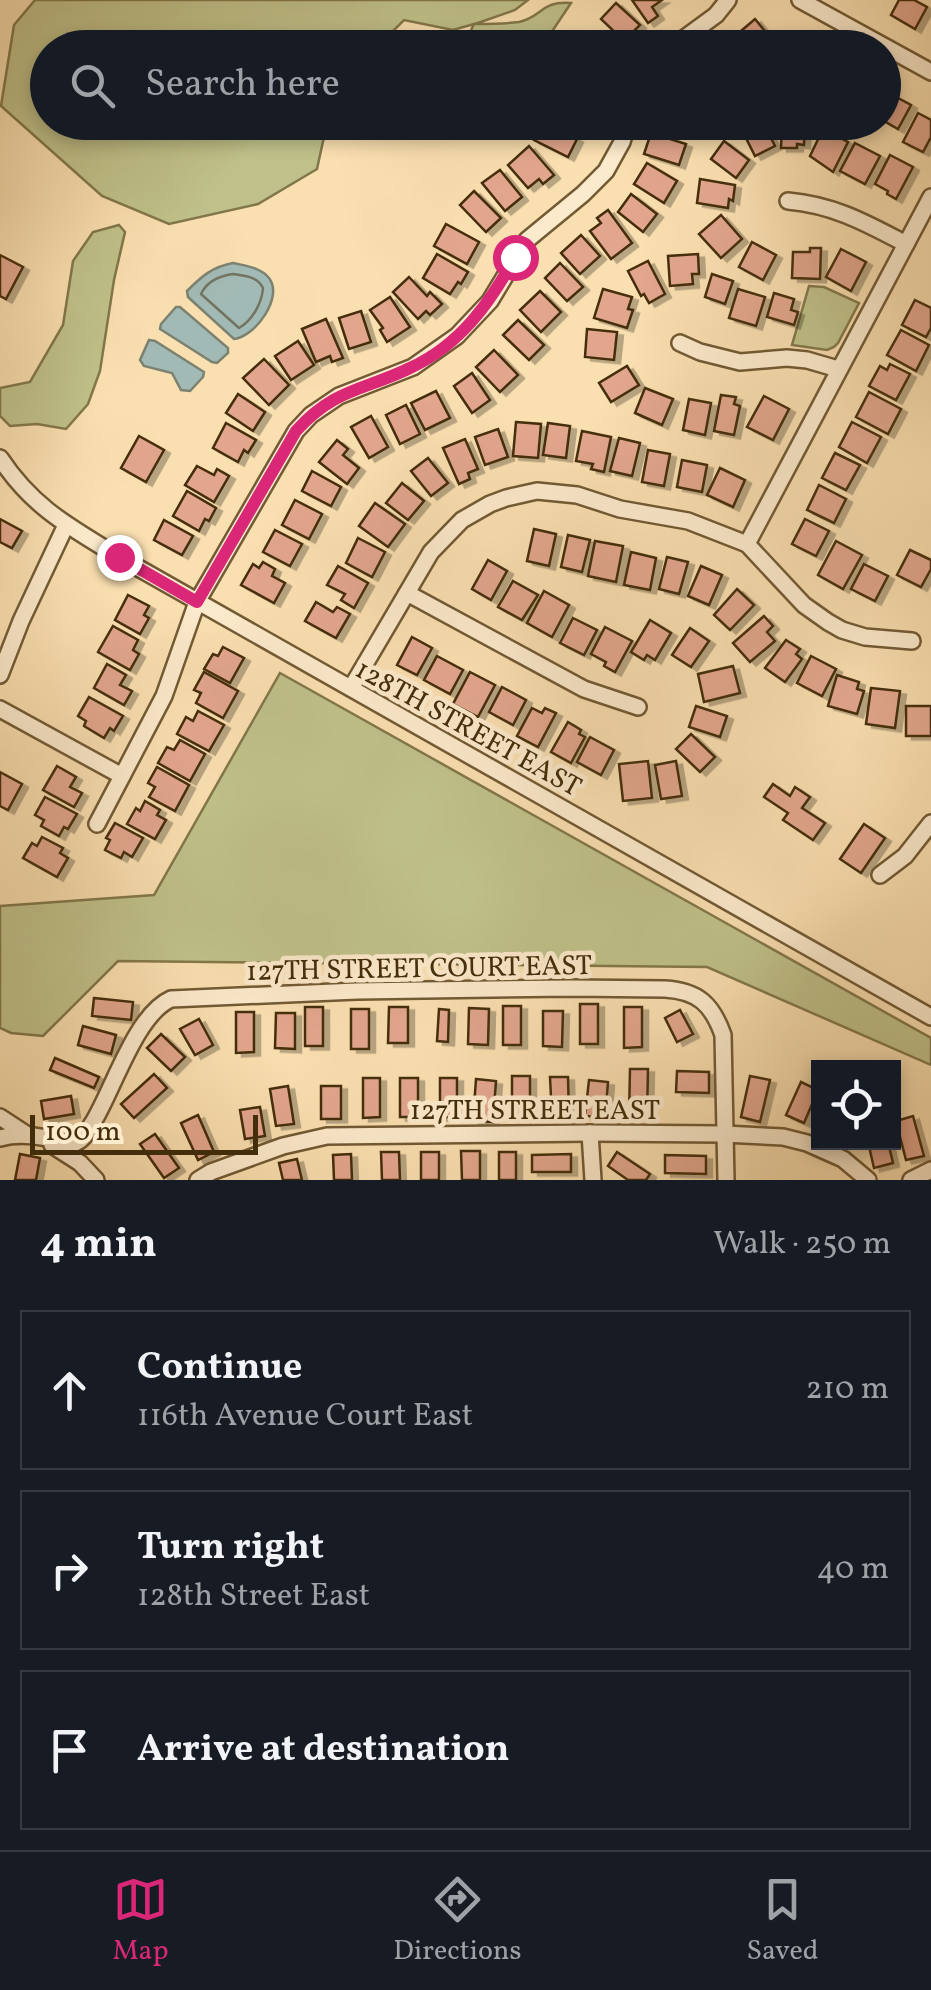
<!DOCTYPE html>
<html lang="en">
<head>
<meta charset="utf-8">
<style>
  body { margin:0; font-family:Vollkorn,serif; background:#242831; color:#f1f3f6 }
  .controls { position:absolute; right:30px; bottom:30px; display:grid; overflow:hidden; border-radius:0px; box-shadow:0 5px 15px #0003 }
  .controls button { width:90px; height:90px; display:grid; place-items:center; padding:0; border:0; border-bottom:2px solid #363941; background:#171b24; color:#f1f3f6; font:50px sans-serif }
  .scale { position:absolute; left:30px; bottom:25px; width:228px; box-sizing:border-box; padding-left:10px; border:5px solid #442d0a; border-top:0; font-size:28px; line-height:35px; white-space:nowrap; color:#442d0a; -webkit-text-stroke:8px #fceacc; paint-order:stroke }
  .stop { position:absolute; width:30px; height:30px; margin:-22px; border:8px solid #db2777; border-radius:50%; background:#fff }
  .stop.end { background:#db2777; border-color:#fff; box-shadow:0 2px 10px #0008 }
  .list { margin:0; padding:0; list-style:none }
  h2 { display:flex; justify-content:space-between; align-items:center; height:130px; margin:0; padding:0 40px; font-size:42px }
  h2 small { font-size:32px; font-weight:400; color:#9ea1a6 }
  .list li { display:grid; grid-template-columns:65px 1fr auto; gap:30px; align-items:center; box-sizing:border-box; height:160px; margin:0 20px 20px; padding:0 20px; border:2px solid #363941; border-radius:0px }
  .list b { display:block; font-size:38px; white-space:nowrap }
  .list p { margin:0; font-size:32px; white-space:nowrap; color:#9ea1a6 }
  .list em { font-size:32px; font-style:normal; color:#9ea1a6 }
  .icon { flex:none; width:55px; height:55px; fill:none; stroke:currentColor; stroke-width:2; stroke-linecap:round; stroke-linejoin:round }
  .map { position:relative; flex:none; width:931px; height:1180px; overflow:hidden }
  .search { position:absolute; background:#171b24; box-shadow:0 5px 15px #0003; left:30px; right:30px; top:30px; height:110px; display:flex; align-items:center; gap:25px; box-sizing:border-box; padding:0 35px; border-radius:55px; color:#9ea1a6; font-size:38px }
  .sheet { height:670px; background:#171b24 }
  nav { display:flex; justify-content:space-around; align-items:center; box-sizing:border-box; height:140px; border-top:2px solid #363941; background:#171b24; font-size:28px; color:#9ea1a6 }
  nav a { display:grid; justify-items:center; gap:5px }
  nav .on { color:#db2777 }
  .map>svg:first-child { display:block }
  .green { fill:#c0c18a; stroke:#82774a; stroke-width:2.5 }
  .water { fill:#a2bab5; stroke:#7c8271; stroke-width:2.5 }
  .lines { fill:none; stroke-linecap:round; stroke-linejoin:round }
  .shore { stroke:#737460; stroke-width:2.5 }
  .building { fill:#e2a68d; stroke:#442d0a; stroke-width:2.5; filter:url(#shadow) }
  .minor-casing { stroke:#725a34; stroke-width:20 }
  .minor { stroke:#fceacc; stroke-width:15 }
  .route { stroke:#db2777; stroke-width:12 }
  .labels { text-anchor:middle; stroke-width:9; stroke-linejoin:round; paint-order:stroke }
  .street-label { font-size:28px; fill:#442d0a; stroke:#fceacc }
</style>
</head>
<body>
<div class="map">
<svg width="931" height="1180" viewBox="0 0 931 1180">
  <defs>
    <filter id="shadow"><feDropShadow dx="6" dy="3.5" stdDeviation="0" flood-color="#0004"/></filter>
  </defs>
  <rect width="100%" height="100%" fill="#fadfb0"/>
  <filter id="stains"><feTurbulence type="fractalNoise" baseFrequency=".002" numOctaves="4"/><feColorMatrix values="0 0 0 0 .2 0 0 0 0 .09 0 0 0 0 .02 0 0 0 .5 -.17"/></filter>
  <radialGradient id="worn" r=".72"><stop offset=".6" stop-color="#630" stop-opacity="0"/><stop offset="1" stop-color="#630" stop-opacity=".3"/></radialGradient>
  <g class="green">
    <path d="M35,0H528L515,10L475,24C489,24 505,24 519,22C542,17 542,0 571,3L545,42L550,44L549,47H463L474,24L453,30L404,20L377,47L48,48V122L327,123L317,169L258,204L169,224L102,196L1,106L14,25Z"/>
    <path d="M119,225L125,232L114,280L100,371L88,404L66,429L37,424L10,426L0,416V388L30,382L63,325L73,261L93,232Z"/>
    <path d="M809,286L824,287L859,303L838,343L834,347L827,350L792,345Z"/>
    <path d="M280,673L931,1038V1065L707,967L118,961L43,1036L11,1033L0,1028V906L154,895Z"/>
  </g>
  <g class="water">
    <path d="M233,263C246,266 260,267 269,278C284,297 255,337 234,339L188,297L187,291C202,276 212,267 233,263Z"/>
    <path d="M176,307H180L228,348V353L217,363L212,362L160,329L161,324Z"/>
    <path d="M149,340L155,341L204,372L203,377L190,391L181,390L172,373L144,366L140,360Z"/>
  </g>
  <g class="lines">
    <path class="shore" d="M233,274C245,276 257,276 263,288C262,303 252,321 239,328L201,294C207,281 219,276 233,274Z"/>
  </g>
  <g class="building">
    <path d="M632,0H662L652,7L658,16L648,23Z"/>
    <path d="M899,0H914L927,7L915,29L891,15Z"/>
    <path d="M616,3L640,25L624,41L601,19Z"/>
    <path d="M755,19L773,41L765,48H743L734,37Z"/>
    <path d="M589,33L613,48H580Z"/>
    <path d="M885,91L911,105L898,129L884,121Z"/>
    <path d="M918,113L931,120V137L923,152L903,142Z"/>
    <path d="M544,122L577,139L568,157L534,140Z"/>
    <path d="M743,122H763L775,146L755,156L739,124Z"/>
    <path d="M782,122H805L804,145L797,144V148H781Z"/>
    <path d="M823,129L848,142L833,172L810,156Z"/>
    <path d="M651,133L686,144L679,165L644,154Z"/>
    <path d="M724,141L749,160L736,178L711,159Z"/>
    <path d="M855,143L880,156L865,184L840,171Z"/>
    <path d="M529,146L554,175L543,184L539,179L528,188L508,165Z"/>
    <path d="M890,155L913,167L896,199L887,194L888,191L875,184Z"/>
    <path d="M647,163L677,181L664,203L634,184Z"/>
    <path d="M500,170L522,197L505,211L482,183Z"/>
    <path d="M700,179L735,185L733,201L729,199L728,208L697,203Z"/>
    <path d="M474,191L501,218L486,232L460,205Z"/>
    <path d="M631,194L657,214L643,232L618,212Z"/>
    <path d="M608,210L632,243L611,259L590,231L601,223L597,218Z"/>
    <path d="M721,215L742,239L721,258L699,234Z"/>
    <path d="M446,224L479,242L467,264L434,246Z"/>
    <path d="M581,235L600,256L580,274L561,253Z"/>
    <path d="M752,242L776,255L763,280L739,267Z"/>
    <path d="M810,248H821L820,279L792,278L793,252H810Z"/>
    <path d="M841,249L866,262L851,291L826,277Z"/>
    <path d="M437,254L468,272L461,284L458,282L450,294L423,278Z"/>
    <path d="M698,254L699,274H692L693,284L670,286L668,256Z"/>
    <path d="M0,255L23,267L6,299L0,296Z"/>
    <path d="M648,261L665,294L649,303L644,294L641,296L628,271Z"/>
    <path d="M560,263L583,287L567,301L545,278Z"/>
    <path d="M712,274L733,281L725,304L705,297Z"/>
    <path d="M409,277L427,296L430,292L442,304L430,315L426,311L418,319L393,292Z"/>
    <path d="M603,289L632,297L628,309L633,310L627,328L594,318Z"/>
    <path d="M738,289L765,297L756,326L729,318Z"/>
    <path d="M540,291L561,312L541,332L520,310Z"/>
    <path d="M774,293L794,299L791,310L798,312L794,325L767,317Z"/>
    <path d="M390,297L410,327L387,342L380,330L383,328L370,310Z"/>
    <path d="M915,300L931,308V328L926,337L902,325Z"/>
    <path d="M361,311L371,342L349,349L339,318Z"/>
    <path d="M326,319L343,358L332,362L330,356L316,362L302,329Z"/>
    <path d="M518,320L544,345L529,360L503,335Z"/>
    <path d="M587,329L617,332L614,360L585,357Z"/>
    <path d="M901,330L929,345L916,371L887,355Z"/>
    <path d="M298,341L314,365L291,380L275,356Z"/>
    <path d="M494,350L518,375L500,392L476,367Z"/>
    <path d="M264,359L289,385L269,405L243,378Z"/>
    <path d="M890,364L910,374L896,400L869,386L880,366L887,370Z"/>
    <path d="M627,366L639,385L611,402L599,383Z"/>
    <path d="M472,373L490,400L472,413L454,386Z"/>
    <path d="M645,388L673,399L662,425L635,413Z"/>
    <path d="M436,391L450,418L425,430L411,403Z"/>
    <path d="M869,392L901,409L888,434L856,417Z"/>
    <path d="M238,394L265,412L253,431L226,413Z"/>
    <path d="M721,395L736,397L734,404L740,406L734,435L714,431Z"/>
    <path d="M764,396L789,409L773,440L747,427Z"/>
    <path d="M689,399L711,403L705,435L683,430Z"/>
    <path d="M406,405L420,434L400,444L386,415Z"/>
    <path d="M371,416L388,447L369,458L351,427Z"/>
    <path d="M516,422L541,424L538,458L513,456Z"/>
    <path d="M852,422L881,437L867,463L839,447Z"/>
    <path d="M226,423L256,440L248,453L244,450L238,462L213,448Z"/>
    <path d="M548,423L570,426L566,458L543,455Z"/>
    <path d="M498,429L508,457L485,465L475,437Z"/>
    <path d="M582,431L611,437L604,472L591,469L593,464L576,461Z"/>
    <path d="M139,436L164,450L146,482L121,468Z"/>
    <path d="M619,438L640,443L632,476L610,471Z"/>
    <path d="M465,439L478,469L468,473L470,479L459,484L443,448Z"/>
    <path d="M337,440L348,449L343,455L359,468L347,484L319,462Z"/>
    <path d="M648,450L670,454L664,486L642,482Z"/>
    <path d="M835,453L860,465L846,490L822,478Z"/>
    <path d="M428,458L448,483L431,496L411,471Z"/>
    <path d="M682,460L707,465L702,492L677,487Z"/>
    <path d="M197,466L214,475L217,469L229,476L214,502L185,485Z"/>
    <path d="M720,468L745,480L733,507L707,495Z"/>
    <path d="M312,471L341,487L331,506L302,491Z"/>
    <path d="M402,483L424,501L408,520L386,503Z"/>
    <path d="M819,485L846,499L834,523L807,510Z"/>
    <path d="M187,491L216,508L209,521L205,519L199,531L173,516Z"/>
    <path d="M295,500L322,514L309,539L282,525Z"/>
    <path d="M375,503L405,524L388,547L359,526Z"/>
    <path d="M0,519L22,531L12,548L0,542Z"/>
    <path d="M805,519L829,531L816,556L792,544Z"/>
    <path d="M164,520L193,536L182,555L154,540Z"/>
    <path d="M534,529L556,534L549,566L527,561Z"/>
    <path d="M275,530L302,544L290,566L263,552Z"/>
    <path d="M568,535L590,540L582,572L561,567Z"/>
    <path d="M358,538L385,552L372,577L346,563Z"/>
    <path d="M595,541L623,546L616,582L588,576Z"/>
    <path d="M836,541L862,555L843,589L818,575Z"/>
    <path d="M910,550L931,560V569L921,587L897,575Z"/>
    <path d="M631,552L656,558L650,590L624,585Z"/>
    <path d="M667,557L688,562L679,594L659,589Z"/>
    <path d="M488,560L507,571L491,600L472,589Z"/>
    <path d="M263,562L275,569L272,576L285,583L274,603L241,585L253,564L259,568Z"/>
    <path d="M864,564L888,576L875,601L851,589Z"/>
    <path d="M338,566L368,583L354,608L341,600L345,594L327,585Z"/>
    <path d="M701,566L722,575L709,605L688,596Z"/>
    <path d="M513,581L538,595L522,620L498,607Z"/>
    <path d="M737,589L754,605L730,630L714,615Z"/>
    <path d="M544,591L569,605L552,637L527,623Z"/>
    <path d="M128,595L149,606L144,615L149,618L140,634L115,620Z"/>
    <path d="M316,602L333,612L337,607L350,614L336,638L305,621Z"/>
    <path d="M764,616L773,626L767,632L775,641L750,662L733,643Z"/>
    <path d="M573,618L597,630L584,655L560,643Z"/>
    <path d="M650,620L671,633L655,660L647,655L644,660L631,652Z"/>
    <path d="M113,626L138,640L133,650L139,654L130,670L98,652Z"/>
    <path d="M605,627L632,641L615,672L604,666L606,662L591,654Z"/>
    <path d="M690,628L709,641L691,667L672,655Z"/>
    <path d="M412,637L432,648L417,675L397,665Z"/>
    <path d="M786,640L800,649L796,654L802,659L785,682L765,668Z"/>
    <path d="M223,647L244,658L230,683L204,669L213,654L218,656Z"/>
    <path d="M437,656L463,670L450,694L424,680Z"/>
    <path d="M811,656L836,669L822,696L797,683Z"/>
    <path d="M107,664L126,675L120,685L132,691L124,705L94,688Z"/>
    <path d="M733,666L740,693L704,702L698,674Z"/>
    <path d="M204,672L238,691L223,718L196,703L201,693L194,690Z"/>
    <path d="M470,672L495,685L478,717L453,704Z"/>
    <path d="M837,675L859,682L857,689L864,691L857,714L828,706Z"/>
    <path d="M502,687L526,700L513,725L489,712Z"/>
    <path d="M871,688L900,691L895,728L866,724Z"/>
    <path d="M89,697L123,716L114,731L110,728L104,738L84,726L86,721L78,716Z"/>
    <path d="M696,706L727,716L720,737L689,727Z"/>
    <rect x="906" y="706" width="25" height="30"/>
    <path d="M532,708L542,713L545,708L556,713L538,747L517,736Z"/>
    <path d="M198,711L224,725L209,751L177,734L186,717L193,721Z"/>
    <path d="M568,722L581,730L579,734L585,737L571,763L551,752Z"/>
    <path d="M691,734L715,757L700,772L676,749Z"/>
    <path d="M590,737L614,750L601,775L577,762Z"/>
    <path d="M180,740L205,754L190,781L158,763L167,747L174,750Z"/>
    <path d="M648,761L652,798L623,801L619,764Z"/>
    <path d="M676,761L682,796L661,799L655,765Z"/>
    <path d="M57,766L76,777L70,787L82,793L74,807L43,790Z"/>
    <path d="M157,767L189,785L175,811L149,797L155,787L148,783Z"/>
    <path d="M0,772L22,784L8,810L0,806Z"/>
    <path d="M773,784L790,796L795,787L810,797L802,808L825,823L813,840L783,820L788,813L764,797Z"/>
    <path d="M45,797L77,814L68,829L64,827L59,836L41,826L44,820L35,815Z"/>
    <path d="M145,801L160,810L157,815L166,820L155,839L127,824L136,808L140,811Z"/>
    <path d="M115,823L143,838L132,857L124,852L121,858L105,850L110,840L106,838Z"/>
    <path d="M864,824L885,838L861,873L840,859Z"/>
    <path d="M42,837L63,848L60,853L68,858L57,877L23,858L32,843L37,846Z"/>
    <path d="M94,998L133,1002L131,1020L92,1016Z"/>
    <rect x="580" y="1004" width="18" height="40"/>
    <rect x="503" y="1006" width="18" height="39"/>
    <rect x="305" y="1007" width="18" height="39"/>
    <path d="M389,1007H408V1043H388Z"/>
    <path d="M624,1007H642V1047L624,1048Z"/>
    <path d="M469,1008L489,1009L488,1045L468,1044Z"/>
    <rect x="351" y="1009" width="18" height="40"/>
    <path d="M439,1009L449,1010L448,1042L437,1041Z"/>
    <path d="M680,1010L693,1034L677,1042L665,1018Z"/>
    <path d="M543,1011H563L562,1047L543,1046Z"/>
    <path d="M236,1012H254V1052L236,1053Z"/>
    <path d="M276,1013H295V1049L275,1048Z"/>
    <path d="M199,1019L213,1045L195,1055L180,1029Z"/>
    <path d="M83,1026L116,1035L111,1054L78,1045Z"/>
    <path d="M161,1034L185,1057L171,1071L147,1048Z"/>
    <path d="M55,1058L99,1077L94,1088L50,1070Z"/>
    <path d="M630,1069H648L647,1117H629Z"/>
    <path d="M677,1071L709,1072V1093L676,1092Z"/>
    <path d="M154,1074L167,1088L134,1118L121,1104Z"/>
    <rect x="512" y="1076" width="18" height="41"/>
    <path d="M750,1076L770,1080L760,1122L741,1117Z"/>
    <path d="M550,1077H568L569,1116L552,1117Z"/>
    <path d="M363,1078H380V1117L363,1118Z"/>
    <rect x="400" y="1078" width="18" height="39"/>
    <path d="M440,1078H457V1118L440,1117Z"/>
    <path d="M476,1079L496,1081L493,1122L473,1121Z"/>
    <path d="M589,1080L608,1082L605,1118L585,1116Z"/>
    <path d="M801,1082L818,1090L804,1123L786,1115Z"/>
    <path d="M288,1086L294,1124L276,1126L270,1089Z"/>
    <rect x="321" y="1086" width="20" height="33"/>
    <path d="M71,1096L74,1114L44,1119L41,1101Z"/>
    <path d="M260,1107L265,1136L245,1139L240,1110Z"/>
    <path d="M198,1115L214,1152L198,1160L181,1123Z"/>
    <path d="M913,1116L924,1156L906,1160L896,1121Z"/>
    <path d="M155,1134L179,1168L164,1178L140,1144Z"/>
    <path d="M868,1142H888L893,1163L874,1168Z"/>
    <path d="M461,1151H480V1180H462Z"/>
    <path d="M381,1152H399L400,1180H382Z"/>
    <rect x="421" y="1152" width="18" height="28"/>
    <rect x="499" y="1152" width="17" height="28"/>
    <path d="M617,1152L650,1174L646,1180H628L608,1166Z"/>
    <path d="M20,1154L40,1158L36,1180H15Z"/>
    <path d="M351,1154L352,1180H334L333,1155Z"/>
    <path d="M571,1154V1172H532V1155Z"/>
    <path d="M665,1155L706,1156V1174L665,1173Z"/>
    <path d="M297,1159L302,1180H283L279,1163Z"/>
  </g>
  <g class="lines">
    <g class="minor-casing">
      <g id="minor">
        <path d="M800,0L931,72"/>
        <path d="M671,48L716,15L728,0"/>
        <path d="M788,201C834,205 866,223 906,244"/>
        <path d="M680,343L700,352L740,362L787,358L807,360L838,369"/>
        <path d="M0,458C33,508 70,527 119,557L931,1017"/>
        <path d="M747,544L931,197"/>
        <path d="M407,593L584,689L638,707"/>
        <path d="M0,675L21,621L66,525"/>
        <path d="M351,688L431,552L462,520L490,504L506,498L537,491L577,495L620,509L688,521L747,544L804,605L828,622L842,630L865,637L912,641"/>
        <path d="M0,709L122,776"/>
        <path d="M97,824L164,696L197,602L296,431L311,415L339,396L413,367L457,336L490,301L527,240L583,194L606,171L622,142L628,122"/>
        <path d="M880,875L905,856L931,823"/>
        <path d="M0,1117L26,1134"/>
        <path d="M590,1133L593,1180"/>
        <path d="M0,1138C15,1134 32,1135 47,1138C57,1140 68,1148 77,1142C84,1139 88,1130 92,1124C113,1091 135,1015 171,999L357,991L570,988L665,989C698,991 712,1004 723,1035L726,1180"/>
        <path d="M52,1145L80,1163L96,1180"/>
        <path d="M198,1180L211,1172L283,1146L327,1136L590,1133L724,1134L783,1137L807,1143L843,1159L868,1180"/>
        <path d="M911,1180L931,1170"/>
      </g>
    </g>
    <use href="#minor" class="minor"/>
  </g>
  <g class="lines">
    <path class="route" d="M119,557L197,602L296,431C335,388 363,391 410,368C460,345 490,303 515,257"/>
  </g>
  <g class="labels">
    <g class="street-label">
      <text transform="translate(469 727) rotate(29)" y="10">128TH STREET EAST</text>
      <text transform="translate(419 967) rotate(-1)" y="10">127TH STREET COURT EAST</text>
      <text x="535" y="1119">127TH STREET EAST</text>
    </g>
  </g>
  <rect width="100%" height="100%" filter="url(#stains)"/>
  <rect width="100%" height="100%" fill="url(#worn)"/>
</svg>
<div class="controls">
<button><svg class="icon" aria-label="locate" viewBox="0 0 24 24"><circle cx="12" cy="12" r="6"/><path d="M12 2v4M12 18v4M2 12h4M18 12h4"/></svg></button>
</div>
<div class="scale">100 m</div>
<div class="stop" style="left:515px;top:257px"></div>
<div class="stop end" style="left:119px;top:557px"></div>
<div class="search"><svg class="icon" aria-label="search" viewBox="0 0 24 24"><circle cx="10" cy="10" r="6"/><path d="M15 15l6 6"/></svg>Search here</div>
</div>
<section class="sheet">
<h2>4 min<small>Walk · 250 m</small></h2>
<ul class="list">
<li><svg class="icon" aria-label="ahead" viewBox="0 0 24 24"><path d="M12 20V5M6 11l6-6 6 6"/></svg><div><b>Continue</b><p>116th Avenue Court East</p></div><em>210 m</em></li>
<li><svg class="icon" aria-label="right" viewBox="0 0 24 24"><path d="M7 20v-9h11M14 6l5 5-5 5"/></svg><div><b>Turn right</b><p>128th Street East</p></div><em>40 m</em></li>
<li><svg class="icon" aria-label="arrive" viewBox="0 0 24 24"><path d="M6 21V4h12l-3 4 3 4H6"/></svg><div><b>Arrive at destination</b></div></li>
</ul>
</section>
<nav>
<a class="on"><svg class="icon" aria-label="map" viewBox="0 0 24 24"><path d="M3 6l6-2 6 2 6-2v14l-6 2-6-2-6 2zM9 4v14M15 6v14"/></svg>Map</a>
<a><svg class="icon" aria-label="directions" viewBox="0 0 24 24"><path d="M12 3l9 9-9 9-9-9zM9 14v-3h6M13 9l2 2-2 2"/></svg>Directions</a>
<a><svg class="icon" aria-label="saved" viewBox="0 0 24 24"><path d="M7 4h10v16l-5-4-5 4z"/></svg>Saved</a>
</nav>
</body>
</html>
